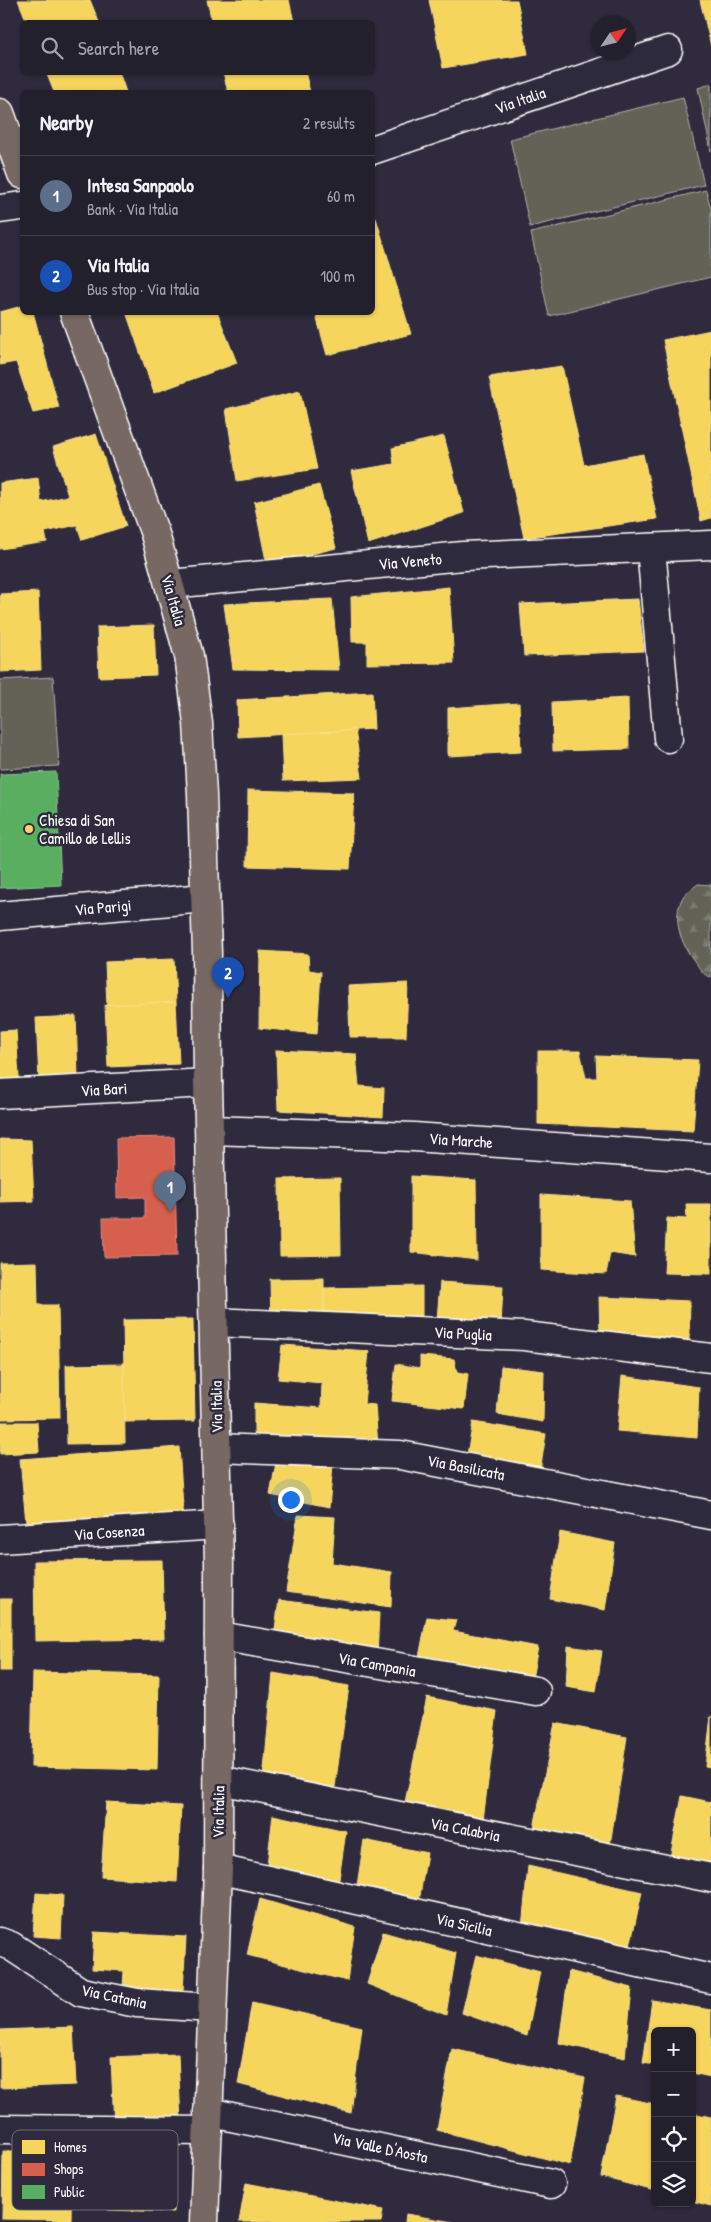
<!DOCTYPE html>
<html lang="en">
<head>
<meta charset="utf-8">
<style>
  body { margin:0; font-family:"Patrick Hand",sans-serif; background:#2b2836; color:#f1f3f6 }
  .controls { position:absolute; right:15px; bottom:15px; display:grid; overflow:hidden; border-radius:8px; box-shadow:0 1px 4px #0004 }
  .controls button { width:45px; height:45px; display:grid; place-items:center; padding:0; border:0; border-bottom:1px solid #403e4a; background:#23202e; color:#f1f3f6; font:25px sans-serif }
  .compass { position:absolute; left:591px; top:15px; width:45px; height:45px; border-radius:50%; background:#23202e; box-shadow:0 1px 4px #0004; rotate:55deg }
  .you { position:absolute; left:290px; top:1499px; width:18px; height:18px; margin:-12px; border:4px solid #fff; border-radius:50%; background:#1a73e8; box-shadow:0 0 0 8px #1a73e833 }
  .badge { display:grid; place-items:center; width:32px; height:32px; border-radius:50%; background:#bca0f2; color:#fff; font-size:16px; font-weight:700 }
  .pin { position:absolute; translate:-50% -41px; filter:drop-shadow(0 1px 2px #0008) }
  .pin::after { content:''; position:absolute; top:26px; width:18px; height:15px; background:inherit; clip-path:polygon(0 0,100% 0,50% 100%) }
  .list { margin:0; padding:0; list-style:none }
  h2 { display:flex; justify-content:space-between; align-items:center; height:65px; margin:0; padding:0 20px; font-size:21px }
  h2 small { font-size:16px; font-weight:400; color:#a3a3aa }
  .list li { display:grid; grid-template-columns:32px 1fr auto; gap:15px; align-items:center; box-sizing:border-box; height:80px; padding:0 20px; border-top:1px solid #403e4a }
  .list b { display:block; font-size:19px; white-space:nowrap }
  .list p { margin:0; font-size:16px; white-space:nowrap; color:#a3a3aa }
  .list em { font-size:16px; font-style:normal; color:#a3a3aa }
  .icon { flex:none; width:28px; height:28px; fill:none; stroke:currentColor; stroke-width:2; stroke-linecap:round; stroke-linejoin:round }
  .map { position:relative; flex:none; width:711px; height:2222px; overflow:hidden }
  .search { position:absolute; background:#23202e; box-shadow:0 1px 4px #0004; left:20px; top:20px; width:355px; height:55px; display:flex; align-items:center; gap:12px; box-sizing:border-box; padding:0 18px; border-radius:8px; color:#a3a3aa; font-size:19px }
  .panel { position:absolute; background:#23202e; box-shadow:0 1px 4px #0004; left:20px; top:90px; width:355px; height:225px; border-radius:8px }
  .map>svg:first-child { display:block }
  .forest { fill:url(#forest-firs); stroke:#b0b2aa }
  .pitch { fill:#626456; stroke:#b0b2aa }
  .homes { fill:#f6d55c; stroke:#f9e28d }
  .shops { fill:#d6604d; stroke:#e29082 }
  .public { fill:#5aae61; stroke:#8cc690 }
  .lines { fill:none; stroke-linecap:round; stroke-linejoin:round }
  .minor-casing { stroke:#fff; stroke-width:31 }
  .major-casing { stroke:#fff; stroke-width:31 }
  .minor { stroke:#2f2a3d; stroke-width:28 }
  .major { stroke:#776864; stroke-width:28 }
  .poi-dot { fill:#ffd166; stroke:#2f2a3d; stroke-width:2 }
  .labels { text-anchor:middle; stroke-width:5; stroke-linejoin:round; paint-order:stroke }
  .street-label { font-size:16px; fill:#fff; stroke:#2f2a3d }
  .poi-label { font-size:16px; fill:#fff; stroke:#2f2a3d; text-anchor:start }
  .key { fill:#2f2a3d; stroke:#6d6a77; stroke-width:1 }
  .key-label { font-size:14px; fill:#fff }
</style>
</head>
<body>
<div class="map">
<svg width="711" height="2222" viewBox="0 0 711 2222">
  <defs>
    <pattern id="forest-firs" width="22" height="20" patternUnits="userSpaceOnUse" patternTransform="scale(1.25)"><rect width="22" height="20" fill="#626456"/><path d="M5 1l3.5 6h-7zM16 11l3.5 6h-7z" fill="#7a7b6f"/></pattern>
  </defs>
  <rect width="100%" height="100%" fill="#2f2a3d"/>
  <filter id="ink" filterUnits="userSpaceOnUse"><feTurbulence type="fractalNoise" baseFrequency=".02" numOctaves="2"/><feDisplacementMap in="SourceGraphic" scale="10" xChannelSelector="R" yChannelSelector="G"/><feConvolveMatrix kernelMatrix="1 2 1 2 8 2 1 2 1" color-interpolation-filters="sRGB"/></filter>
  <g filter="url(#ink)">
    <path class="forest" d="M698,884L711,885V977C703,976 700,968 695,962C681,944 671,918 683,897C686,892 693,888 698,884Z"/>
    <g class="pitch">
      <path d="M711,84V151L698,88Z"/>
      <path d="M683,97L704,185L530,227L510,139Z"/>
      <path d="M706,190L711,209V277L549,316L531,233Z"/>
      <path d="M53,677L59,766L0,769V680Z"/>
    </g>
    <g class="homes">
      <path d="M18,0H90L99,22H27Z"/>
      <path d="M207,0H289L294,22H212Z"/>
      <path d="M429,0H517L528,54L443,68Z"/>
      <path d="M700,0H711V46Z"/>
      <path d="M46,72H119L126,92H54Z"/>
      <path d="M223,72H305L310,92H228Z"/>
      <path d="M376,218L411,334L327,355L315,312H372V219Z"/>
      <path d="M22,306V312H33L59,408L33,413L16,362L0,365V312Z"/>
      <path d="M126,312H217L237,363L154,393Z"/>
      <path d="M711,330V518L701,521L663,340Z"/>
      <path d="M562,366L584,465L643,454L657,519L524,538L489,377Z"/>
      <path d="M300,391L317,469L237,481L226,409Z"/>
      <path d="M96,434L126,526L82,540L77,525L45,532L47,542L0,549V483L38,478L41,502L68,496L53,447Z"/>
      <path d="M444,436L464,513L368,544L351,471L394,464L392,448Z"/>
      <path d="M319,485L336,548L267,565L254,502Z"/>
      <path d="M449,587L454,663L367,664V642H352L351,597Z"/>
      <path d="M38,592L41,670L0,672V594Z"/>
      <path d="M332,599L339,670L233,669L224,604Z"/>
      <path d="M638,599L644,651L524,656L520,604Z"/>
      <path d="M154,625L156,675L99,677L97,627Z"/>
      <path d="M372,692L374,729L238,737L237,700Z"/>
      <path d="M628,698L629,749L553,751L552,702Z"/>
      <path d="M519,703L521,752L448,756V708Z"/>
      <path d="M355,730L362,778L283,781L281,734Z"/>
      <path d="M248,790L354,793L350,869L247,866Z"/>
      <path d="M260,951L308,954L309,970L321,972L317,1034L259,1028Z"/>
      <path d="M174,959L176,1002L107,1005L105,962Z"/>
      <path d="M408,983L406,1037H350L348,986Z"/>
      <path d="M176,1002L179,1064L108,1067L105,1005Z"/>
      <path d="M76,1016L78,1078L39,1080L36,1018Z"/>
      <path d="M16,1030L19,1078L0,1079V1031Z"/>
      <path d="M276,1050L356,1054L359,1086L384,1088L383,1117L278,1110Z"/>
      <path d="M538,1051H580L586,1078H597L596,1056L698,1060L693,1131L538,1124Z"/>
      <path d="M0,1139L31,1140L34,1201L0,1202Z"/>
      <path d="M411,1176L476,1180L477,1260L411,1252Z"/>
      <path d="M340,1178L341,1255L280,1256L279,1179Z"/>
      <path d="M541,1195L630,1201L635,1257L610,1253L606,1274L541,1270Z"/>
      <path d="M686,1204H711V1274L664,1273L667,1218L687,1219Z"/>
      <path d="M37,1262L38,1305H58L60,1418L0,1419V1263Z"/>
      <path d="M324,1278V1322L271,1323L270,1279Z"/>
      <path d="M440,1282L503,1286L501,1326L437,1320Z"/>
      <path d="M422,1286V1321L324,1322V1288Z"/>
      <path d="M599,1297L690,1301L689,1340L600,1335Z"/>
      <path d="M193,1319L195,1421L125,1422L123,1320Z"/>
      <path d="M282,1345L369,1351L364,1404L375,1405L378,1446L254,1442V1403L321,1408L322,1383L278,1379Z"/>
      <path d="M420,1356L454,1359L457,1372L468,1374L464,1409L392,1401L396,1364L420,1368Z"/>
      <path d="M124,1364L125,1443L67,1444L66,1365Z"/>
      <path d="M501,1366L544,1371L543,1422L497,1414Z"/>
      <path d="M622,1376L699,1387L697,1438L617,1431Z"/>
      <path d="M0,1422H37L39,1452L0,1454Z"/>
      <path d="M473,1422L546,1434L540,1471L466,1460Z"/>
      <path d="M179,1447L184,1522L27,1533L20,1459Z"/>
      <path d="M277,1457L333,1465L329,1507L270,1495Z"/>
      <path d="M298,1515L335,1517L332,1563L392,1572L391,1607L286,1592Z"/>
      <path d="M560,1532L615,1543L605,1610L550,1599Z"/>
      <path d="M162,1560L164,1639L35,1641L34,1561Z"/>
      <rect x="0" y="1599" width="11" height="72"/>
      <path d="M279,1600L379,1613L377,1658L274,1636Z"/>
      <path d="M427,1617L456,1620L453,1631L538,1647L531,1684L418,1662Z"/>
      <path d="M568,1646L602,1651L596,1692L566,1687Z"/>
      <path d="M33,1672L159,1675L157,1770L31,1767Z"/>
      <path d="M273,1673L349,1686L334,1794L263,1781Z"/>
      <path d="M427,1697L497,1711L483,1820L404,1807Z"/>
      <path d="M711,1716V1768L705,1767Z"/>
      <path d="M555,1723L627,1737L610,1845L533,1833Z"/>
      <path d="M682,1796L711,1802V1868L670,1858Z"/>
      <path d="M106,1802L181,1806L177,1882L101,1877Z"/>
      <path d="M273,1815L346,1831L338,1886L266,1873Z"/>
      <path d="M364,1840L427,1853L418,1908L356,1892Z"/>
      <path d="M528,1866L642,1892L629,1951L522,1928Z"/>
      <path d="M36,1893L63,1895L61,1938L33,1936Z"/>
      <path d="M260,1899L355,1927L347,1981L247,1955Z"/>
      <path d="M94,1932L186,1937L183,1991L123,1988L124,1971L92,1969Z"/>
      <path d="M383,1932L456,1953L446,2015L367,1984Z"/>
      <path d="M476,1955L540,1972L527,2036L462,2013Z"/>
      <path d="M569,1971L632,1988L625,2058L559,2043Z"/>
      <path d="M652,2000L711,2010V2077L692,2073V2031H655V2065L643,2063Z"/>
      <path d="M252,2002L362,2027L351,2113L238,2084Z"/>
      <path d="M73,2027L76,2085L0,2088V2030Z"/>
      <path d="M452,2049L585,2078L570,2165L437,2130Z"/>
      <path d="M178,2054L181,2124L114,2127L111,2057Z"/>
      <path d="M616,2096L655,2104V2191L601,2177Z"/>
      <path d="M692,2113L711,2117V2206L692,2201Z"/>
      <path d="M110,2142L175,2144L173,2212L108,2210Z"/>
      <path d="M3,2151L72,2152L71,2220L2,2219Z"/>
      <path d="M246,2183L383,2210L381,2222H239Z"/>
      <path d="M406,2214L453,2222H405Z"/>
    </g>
    <path class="shops" d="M174,1137L177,1256L104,1257L103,1218H145V1197L117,1198L116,1138Z"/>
    <path class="public" d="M56,772L61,885L0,888V774Z"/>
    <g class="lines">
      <g class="minor-casing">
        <g id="minor">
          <path d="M372,150L668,50"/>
          <path d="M0,209L22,206"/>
          <path d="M651,548L668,738"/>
          <path d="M170,584L463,556L711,545"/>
          <path d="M0,916L205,898"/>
          <path d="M0,1094L208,1083"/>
          <path d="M210,1130L414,1137L711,1158"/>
          <path d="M214,1322L524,1336L711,1358"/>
          <path d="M217,1448L400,1455L711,1515"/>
          <path d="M0,1539L219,1525"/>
          <path d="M219,1636L536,1691"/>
          <path d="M219,1780L711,1878"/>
          <path d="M218,1869L711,1979"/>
          <path d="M0,1942L11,1946L81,1992L137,2003L211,2008"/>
          <path d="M208,2112L551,2184"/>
          <path d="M0,2129L208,2131"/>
        </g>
      </g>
      <g class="major-casing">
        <g id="major">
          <path d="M0,113L22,174"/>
          <path d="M74,312L155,534L189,656L198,723L202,795L207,953L208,1083L219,1564L218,1869L204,2222"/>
        </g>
      </g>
      <use href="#minor" class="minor"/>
      <use href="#major" class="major"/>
    </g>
  </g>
  <circle class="poi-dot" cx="29" cy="829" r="5"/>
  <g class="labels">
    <g class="street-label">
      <text transform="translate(520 100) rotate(-19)" y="6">Via Italia</text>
      <text transform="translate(410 561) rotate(-5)" y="6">Via Veneto</text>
      <text transform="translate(174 600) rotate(74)" y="6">Via Italia</text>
      <text transform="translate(103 907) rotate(-5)" y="6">Via Parigi</text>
      <text transform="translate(104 1089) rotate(-3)" y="6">Via Bari</text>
      <text transform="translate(461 1140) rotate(4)" y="6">Via Marche</text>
      <text transform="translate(463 1333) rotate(3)" y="6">Via Puglia</text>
      <text transform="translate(216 1407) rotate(-91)" y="6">Via Italia</text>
      <text transform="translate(466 1467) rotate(11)" y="6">Via Basilicata</text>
      <text transform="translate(109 1532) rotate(-4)" y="6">Via Cosenza</text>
      <text transform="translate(377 1664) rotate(10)" y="6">Via Campania</text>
      <text transform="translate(218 1812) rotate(-89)" y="6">Via Italia</text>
      <text transform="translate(465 1829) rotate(11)" y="6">Via Calabria</text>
      <text transform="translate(464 1924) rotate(13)" y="6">Via Sicilia</text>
      <text transform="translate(114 1996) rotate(12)" y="6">Via Catania</text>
      <text transform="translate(380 2147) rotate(12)" y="6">Via Valle D'Aosta</text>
    </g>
    <g class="poi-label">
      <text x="39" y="826">Chiesa di San<tspan x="39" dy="18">Camillo de Lellis</tspan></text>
    </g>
  </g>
  <rect x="12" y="2130" width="166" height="80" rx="8" class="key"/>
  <rect x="22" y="2140" width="23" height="14" fill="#f6d55c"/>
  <rect x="22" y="2163" width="23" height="13" fill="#d6604d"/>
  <rect x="22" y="2185" width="23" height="14" fill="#5aae61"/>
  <g class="key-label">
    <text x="54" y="2152">Homes</text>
    <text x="54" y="2174">Shops</text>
    <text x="54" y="2197">Public</text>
  </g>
</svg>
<div class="controls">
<button>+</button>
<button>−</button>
<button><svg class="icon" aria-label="locate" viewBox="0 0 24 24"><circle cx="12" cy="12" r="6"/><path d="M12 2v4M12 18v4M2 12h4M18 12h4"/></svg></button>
<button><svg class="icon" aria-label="layers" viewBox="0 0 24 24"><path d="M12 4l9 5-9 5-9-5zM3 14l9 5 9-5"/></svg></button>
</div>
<svg class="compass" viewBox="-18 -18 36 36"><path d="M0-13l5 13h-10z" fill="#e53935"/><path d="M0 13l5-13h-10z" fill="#a3a3aa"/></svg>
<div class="you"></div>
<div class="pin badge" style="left:170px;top:1212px;background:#5c6f8a">1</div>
<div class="pin badge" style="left:228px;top:998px;background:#1a4fb4">2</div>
<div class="search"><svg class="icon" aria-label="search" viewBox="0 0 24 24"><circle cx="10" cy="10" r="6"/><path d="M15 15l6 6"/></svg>Search here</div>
<section class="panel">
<h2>Nearby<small>2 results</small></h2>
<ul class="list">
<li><span class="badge" style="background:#5c6f8a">1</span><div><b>Intesa Sanpaolo</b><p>Bank · Via Italia</p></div><em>60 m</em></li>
<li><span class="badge" style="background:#1a4fb4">2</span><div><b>Via Italia</b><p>Bus stop · Via Italia</p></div><em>100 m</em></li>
</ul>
</section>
</div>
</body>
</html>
